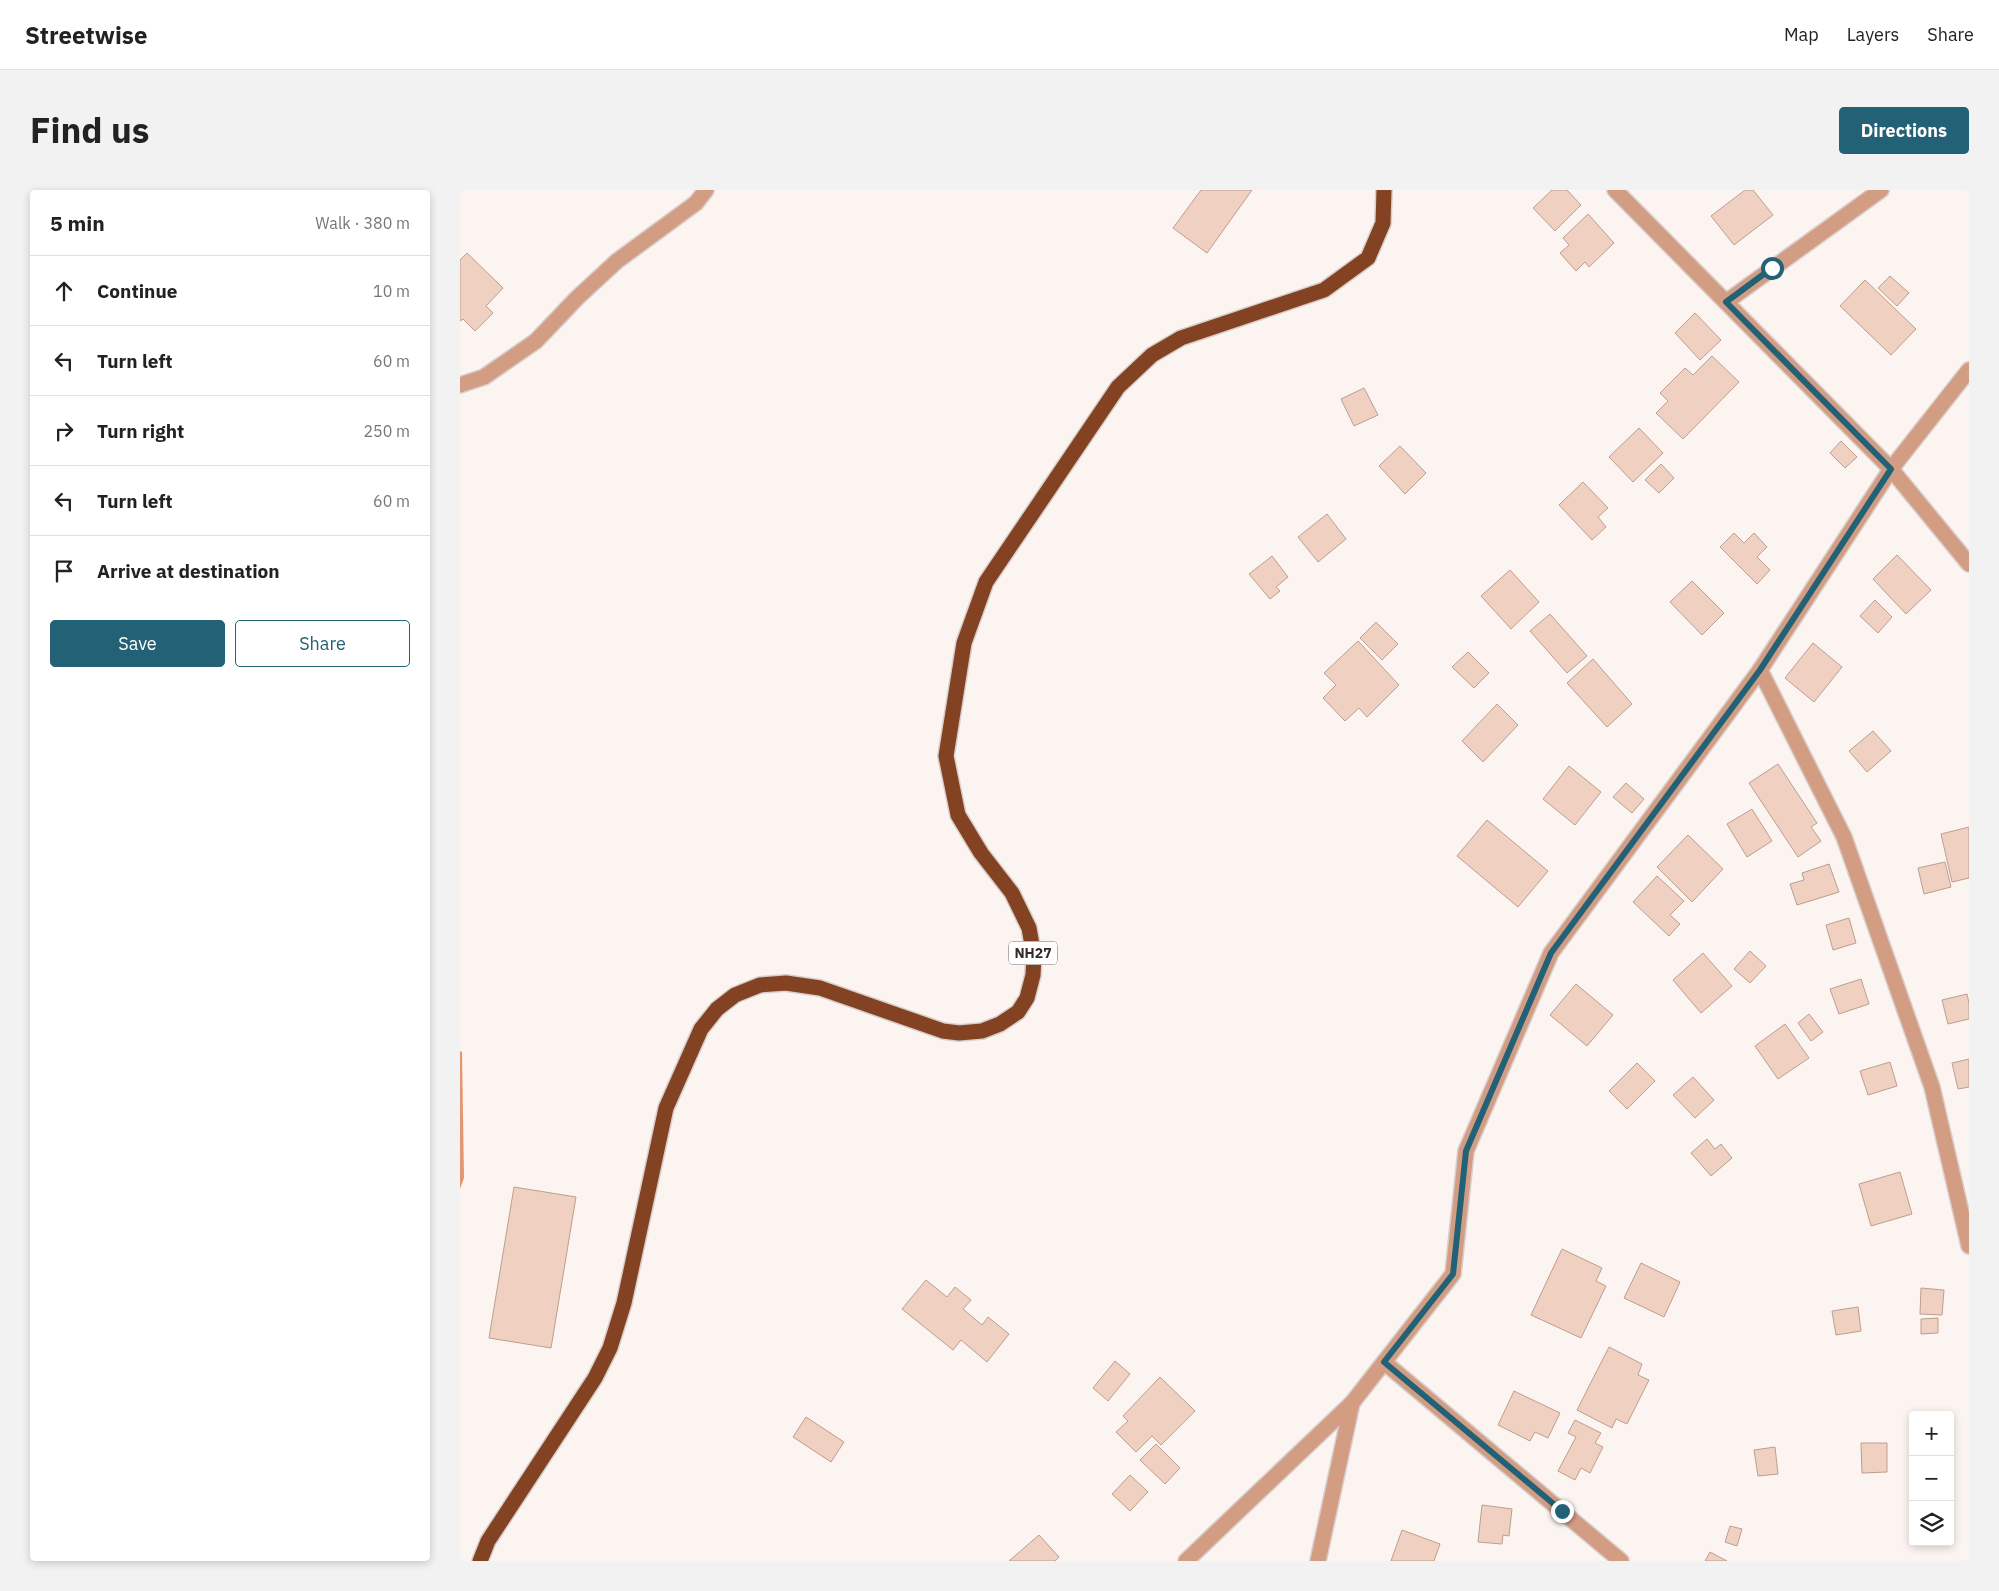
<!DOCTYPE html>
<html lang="en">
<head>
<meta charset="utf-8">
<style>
  body { margin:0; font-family:"IBM Plex Sans",sans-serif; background:#f2f2f2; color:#222 }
  .controls { position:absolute; right:15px; bottom:15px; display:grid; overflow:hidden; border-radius:5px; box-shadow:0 2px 8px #0003 }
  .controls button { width:45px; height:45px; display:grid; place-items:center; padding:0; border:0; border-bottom:1px solid #e0e0e0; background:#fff; color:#222; font:25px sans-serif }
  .stop { position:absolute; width:15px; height:15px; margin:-11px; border:4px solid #236177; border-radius:50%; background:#fff }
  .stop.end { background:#236177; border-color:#fff; box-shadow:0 1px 5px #0008 }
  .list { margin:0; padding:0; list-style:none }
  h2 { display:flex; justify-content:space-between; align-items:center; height:65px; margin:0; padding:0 20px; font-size:21px }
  h2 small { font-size:16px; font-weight:400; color:#767676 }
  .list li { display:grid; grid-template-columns:32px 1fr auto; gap:15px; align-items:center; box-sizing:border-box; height:70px; padding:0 20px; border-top:1px solid #e0e0e0 }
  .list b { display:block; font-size:19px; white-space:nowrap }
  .list em { font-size:16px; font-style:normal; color:#767676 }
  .actions { display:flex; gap:10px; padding:15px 20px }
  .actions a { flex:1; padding:11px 0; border:1px solid #236177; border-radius:5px; text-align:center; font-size:18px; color:#236177 }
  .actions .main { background:#236177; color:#fff }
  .icon { flex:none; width:28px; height:28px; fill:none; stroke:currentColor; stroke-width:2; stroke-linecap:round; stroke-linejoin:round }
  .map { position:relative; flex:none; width:1509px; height:1371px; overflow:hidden; border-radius:5px }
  header { display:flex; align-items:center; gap:30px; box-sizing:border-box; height:70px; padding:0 25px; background:#fff; border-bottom:1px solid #e0e0e0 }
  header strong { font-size:24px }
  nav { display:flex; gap:28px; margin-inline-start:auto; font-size:18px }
  .intro { display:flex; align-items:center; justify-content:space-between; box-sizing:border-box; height:120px; padding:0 30px }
  h1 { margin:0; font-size:35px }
  .button { padding:12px 22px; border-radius:5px; background:#236177; color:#fff; font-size:18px; font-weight:700 }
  main { display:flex; gap:30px; padding:0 30px }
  aside { flex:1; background:#fff; border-radius:5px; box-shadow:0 2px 8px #0003 }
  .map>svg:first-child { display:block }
  .water { fill:#e39672 }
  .building { fill:#f0d0c1; stroke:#bd9e8f }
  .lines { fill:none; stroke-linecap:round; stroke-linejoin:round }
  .street-casing { stroke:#d8cfcc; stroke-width:18 }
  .highway-casing { stroke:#d8cfcc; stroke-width:18 }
  .street { stroke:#d39d83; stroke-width:15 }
  .highway { stroke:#834322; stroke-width:15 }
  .route { stroke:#236177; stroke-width:6 }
  .labels { text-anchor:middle; stroke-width:4; stroke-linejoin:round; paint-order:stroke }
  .shield { fill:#fff; stroke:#726966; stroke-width:1 }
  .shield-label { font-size:14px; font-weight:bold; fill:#362924 }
</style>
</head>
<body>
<header>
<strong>Streetwise</strong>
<nav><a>Map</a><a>Layers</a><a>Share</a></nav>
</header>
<div class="intro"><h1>Find us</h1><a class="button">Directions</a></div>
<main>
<aside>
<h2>5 min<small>Walk · 380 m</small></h2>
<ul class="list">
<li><svg class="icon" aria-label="ahead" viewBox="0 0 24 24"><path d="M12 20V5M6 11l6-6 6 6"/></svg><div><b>Continue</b></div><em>10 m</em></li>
<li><svg class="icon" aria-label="left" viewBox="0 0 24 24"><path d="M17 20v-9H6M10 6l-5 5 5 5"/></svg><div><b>Turn left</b></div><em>60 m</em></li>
<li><svg class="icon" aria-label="right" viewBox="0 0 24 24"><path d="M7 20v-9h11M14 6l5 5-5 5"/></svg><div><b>Turn right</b></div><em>250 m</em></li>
<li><svg class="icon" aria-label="left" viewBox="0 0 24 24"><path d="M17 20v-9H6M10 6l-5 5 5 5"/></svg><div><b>Turn left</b></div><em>60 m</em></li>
<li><svg class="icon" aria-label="arrive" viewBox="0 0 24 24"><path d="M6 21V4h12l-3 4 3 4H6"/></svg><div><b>Arrive at destination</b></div></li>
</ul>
<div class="actions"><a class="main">Save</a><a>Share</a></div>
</aside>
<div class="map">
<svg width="1509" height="1371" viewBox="0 0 1509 1371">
  <rect width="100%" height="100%" fill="#fbf4f1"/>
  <path class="water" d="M0,861L2,862L4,988L0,999Z"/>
  <g class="building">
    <path d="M741,0H792L747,63L713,38Z"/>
    <path d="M1092,0H1107L1121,15L1095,41L1073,18Z"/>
    <path d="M1285,0H1293L1313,25L1274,55L1251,26Z"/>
    <path d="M1128,24L1154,53L1129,77L1125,72L1116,81L1100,63L1109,55L1103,48Z"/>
    <path d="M7,63L43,98L26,116L33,123L15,141L3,129L0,131V70Z"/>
    <path d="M1430,86L1449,103L1437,116L1418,98Z"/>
    <path d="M1405,90L1456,139L1431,165L1380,116Z"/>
    <path d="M1235,123L1261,150L1240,170L1215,143Z"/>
    <path d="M1252,166L1279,192L1223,249L1196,223L1208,211L1200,203L1225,178L1233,185Z"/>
    <path d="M904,198L918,225L894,236L881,209Z"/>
    <path d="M1179,238L1203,263L1173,292L1149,267Z"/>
    <path d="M1381,251L1397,267L1385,278L1370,263Z"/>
    <path d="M940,256L966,283L945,304L919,276Z"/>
    <path d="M1201,274L1214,288L1199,303L1185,290Z"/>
    <path d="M1123,292L1148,318L1138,327L1146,337L1132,350L1099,315Z"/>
    <path d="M867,324L886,349L858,372L838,347Z"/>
    <path d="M1274,343L1284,353L1294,343L1307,357L1297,367L1310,380L1297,394L1260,357Z"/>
    <path d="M1437,365L1471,400L1446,424L1413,389Z"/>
    <path d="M812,366L828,387L816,397L820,401L810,409L789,384Z"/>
    <path d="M1050,380L1079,412L1051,439L1021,406Z"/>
    <path d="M1232,391L1264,423L1242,445L1210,412Z"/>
    <path d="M1415,410L1432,427L1418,443L1400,426Z"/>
    <path d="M1090,424L1127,466L1107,483L1070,441Z"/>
    <path d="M916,432L938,454L922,470L900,448Z"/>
    <path d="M898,451L939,495L907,527L899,518L885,531L863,508L876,495L864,483Z"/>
    <path d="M1353,453L1382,477L1354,512L1325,488Z"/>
    <path d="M1008,462L1029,483L1014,498L992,477Z"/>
    <path d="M1133,469L1172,514L1147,537L1107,493Z"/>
    <path d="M1037,514L1058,535L1023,572L1002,551Z"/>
    <path d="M1413,541L1431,561L1407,582L1389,561Z"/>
    <path d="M1318,574L1357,633L1351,637L1361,651L1338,667L1289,593Z"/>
    <path d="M1109,576L1141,602L1115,635L1083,609Z"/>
    <path d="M1166,593L1184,609L1172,623L1153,607Z"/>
    <path d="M1292,619L1312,651L1287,667L1267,634Z"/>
    <path d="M1027,630L1088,681L1058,717L997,666Z"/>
    <path d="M1509,637V688L1492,692L1481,644Z"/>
    <path d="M1228,645L1263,679L1232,712L1197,677Z"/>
    <path d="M1485,672L1491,697L1464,704L1458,678Z"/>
    <path d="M1369,674L1379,702L1337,715L1330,694L1344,690L1342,683Z"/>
    <path d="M1197,686L1224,711L1210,725L1220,734L1209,746L1173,712Z"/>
    <path d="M1389,728L1396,753L1373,760L1366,735Z"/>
    <path d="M1290,761L1306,776L1290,793L1274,779Z"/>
    <path d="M1243,763L1272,796L1241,823L1213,790Z"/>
    <path d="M1401,789L1409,814L1379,824L1370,799Z"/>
    <path d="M1116,794L1153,825L1127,856L1090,825Z"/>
    <path d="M1507,804L1509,813V829L1488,834L1482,810Z"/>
    <path d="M1349,824L1363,842L1351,851L1338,833Z"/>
    <path d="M1325,834L1349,868L1318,889L1295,856Z"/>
    <path d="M1509,869V897L1498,899L1492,873Z"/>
    <path d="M1430,872L1437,896L1408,905L1400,881Z"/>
    <path d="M1177,873L1195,891L1167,919L1149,901Z"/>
    <path d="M1233,887L1254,910L1235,928L1213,905Z"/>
    <path d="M1247,949L1255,959L1261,954L1272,968L1251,986L1231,963Z"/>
    <path d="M1440,982L1452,1024L1411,1036L1399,994Z"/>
    <path d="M54,997L116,1007L91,1158L29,1148Z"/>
    <path d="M1102,1059L1142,1078L1136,1091L1146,1096L1121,1148L1071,1125Z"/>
    <path d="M1181,1073L1220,1092L1204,1127L1164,1108Z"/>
    <path d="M466,1090L487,1107L495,1097L511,1110L503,1119L522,1135L528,1127L549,1144L527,1172L501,1150L493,1160L442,1119Z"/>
    <path d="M1461,1098L1484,1100L1482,1125L1460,1124Z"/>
    <path d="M1398,1117L1401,1141L1376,1145L1372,1121Z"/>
    <path d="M1478,1128V1143L1461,1144V1129Z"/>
    <path d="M1149,1157L1182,1174L1178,1185L1189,1190L1167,1234L1156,1229L1152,1238L1117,1220Z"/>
    <path d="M655,1171L670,1184L648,1211L633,1198Z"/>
    <path d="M700,1187L735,1221L701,1255L692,1246L676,1262L656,1242L668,1231L663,1226Z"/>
    <path d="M1054,1201L1100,1223L1088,1248L1075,1242L1070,1251L1038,1235Z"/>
    <path d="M346,1227L384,1252L371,1272L333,1247Z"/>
    <path d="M1115,1230L1141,1243L1135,1253L1143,1257L1130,1283L1121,1278L1115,1290L1098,1281L1116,1247L1108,1243Z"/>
    <path d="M1401,1253H1427V1282L1402,1283Z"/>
    <path d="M696,1254L720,1278L705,1294L680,1270Z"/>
    <path d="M1315,1257L1318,1284L1298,1286L1294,1260Z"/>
    <path d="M670,1285L688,1302L670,1321L652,1304Z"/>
    <path d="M1022,1315L1052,1319L1049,1346L1043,1345L1042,1354L1018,1352Z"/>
    <path d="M1270,1336L1282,1339L1277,1356L1265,1352Z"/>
    <path d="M942,1340L980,1354L974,1371H931Z"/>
    <path d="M579,1345L599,1367L595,1371H549Z"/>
    <path d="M1250,1362L1267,1371H1245Z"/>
  </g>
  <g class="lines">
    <g class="street-casing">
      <g id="street">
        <path d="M1155,0L1431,279L1509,374"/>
        <path d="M1266,112L1421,0"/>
        <path d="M0,195L24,187L76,151L117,108L157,71L236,13L246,0"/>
        <path d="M1300,480L1384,647L1472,897L1509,1056"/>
        <path d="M924,1172L1161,1371"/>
        <path d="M726,1371L892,1213L993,1084L1006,961L1091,763L1300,480L1431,279L1509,180"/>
        <path d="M858,1371L892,1213"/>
      </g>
    </g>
    <g class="highway-casing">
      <path id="highway" d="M20,1371L28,1351L135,1188L150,1158L164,1113L206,918L241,839L257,819L275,805L300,795L326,793L360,798L483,841L499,843L522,841L540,834L558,822L567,808L573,785L574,766L569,738L552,703L521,663L498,625L486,566L504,453L526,392L658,197L692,165L721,148L864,100L908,68L923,33L924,0"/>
    </g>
    <use href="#street" class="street"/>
    <use href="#highway" class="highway"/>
  </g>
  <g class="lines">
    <path class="route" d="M1102,1321L924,1172L993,1084L1006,961L1091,763L1300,480L1431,279L1266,112L1312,78"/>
  </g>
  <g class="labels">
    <rect class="shield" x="549" y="751.5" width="48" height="23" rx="4"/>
    <g class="shield-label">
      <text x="573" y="768">NH27</text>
    </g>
  </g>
</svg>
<div class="controls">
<button>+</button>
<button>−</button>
<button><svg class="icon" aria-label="layers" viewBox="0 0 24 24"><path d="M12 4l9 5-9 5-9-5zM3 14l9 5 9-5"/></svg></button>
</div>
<div class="stop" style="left:1312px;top:78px"></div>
<div class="stop end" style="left:1102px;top:1321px"></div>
</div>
</main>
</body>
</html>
